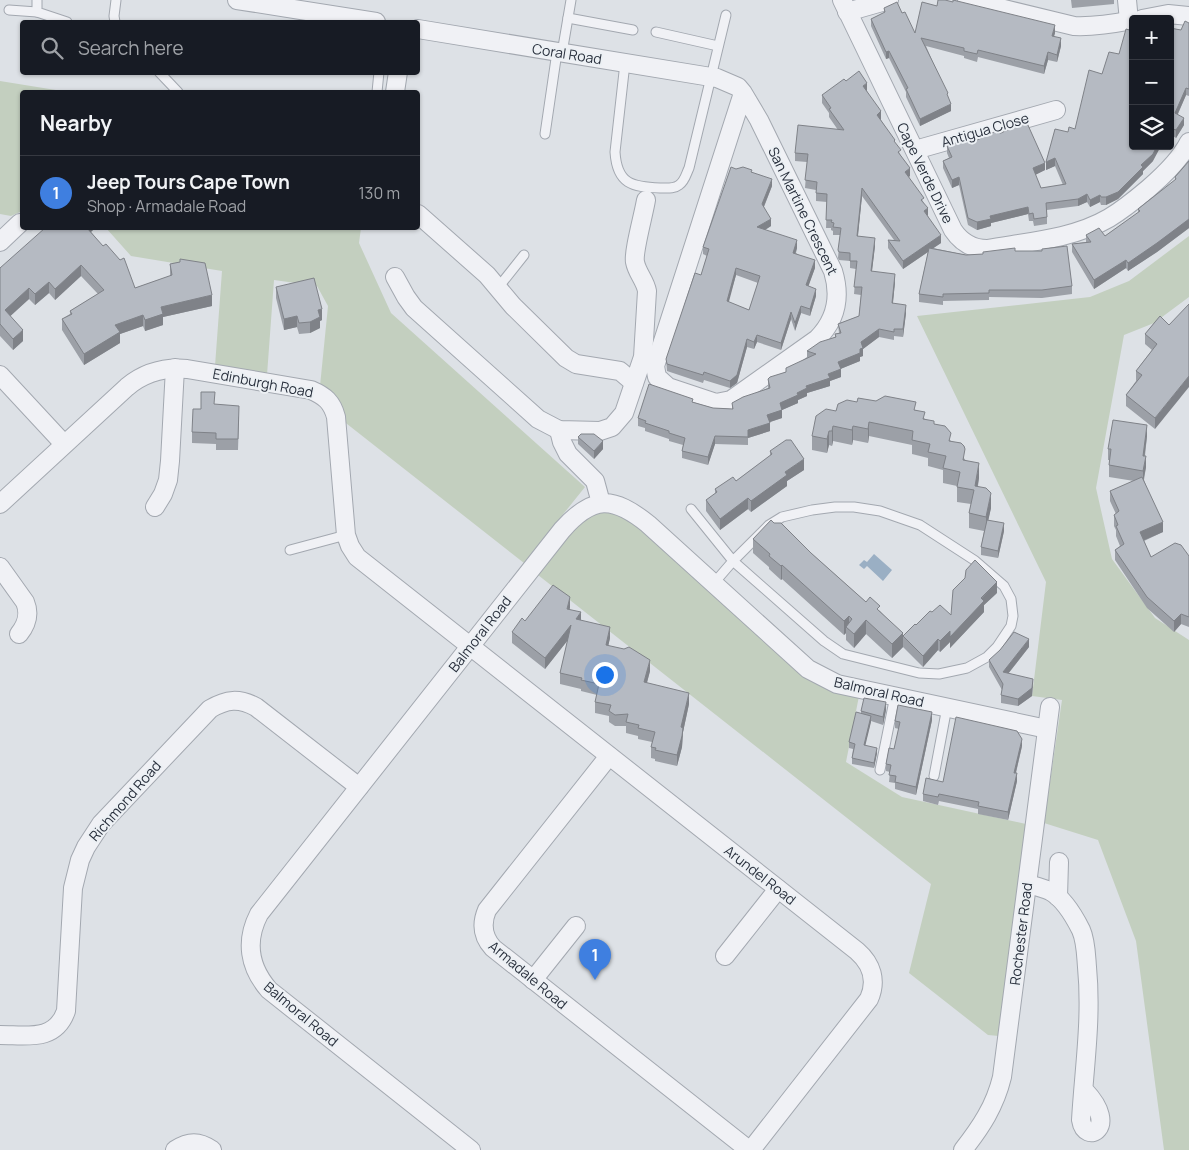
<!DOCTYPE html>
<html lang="en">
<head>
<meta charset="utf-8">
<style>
  body { margin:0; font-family:Manrope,sans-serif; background:#20242c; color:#f1f3f6 }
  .controls { position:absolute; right:15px; top:15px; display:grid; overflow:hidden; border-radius:5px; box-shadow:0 1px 4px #0004 }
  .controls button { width:45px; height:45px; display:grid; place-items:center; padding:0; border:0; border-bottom:1px solid #363941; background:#171b24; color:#f1f3f6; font:25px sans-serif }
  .you { position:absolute; left:604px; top:674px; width:18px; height:18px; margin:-12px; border:4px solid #fff; border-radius:50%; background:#1a73e8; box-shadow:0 0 0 8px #1a73e833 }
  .badge { display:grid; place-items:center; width:32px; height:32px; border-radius:50%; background:#8c9099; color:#fff; font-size:16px; font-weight:700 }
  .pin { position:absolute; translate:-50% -41px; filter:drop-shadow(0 1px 2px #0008) }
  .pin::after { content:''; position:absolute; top:26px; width:18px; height:15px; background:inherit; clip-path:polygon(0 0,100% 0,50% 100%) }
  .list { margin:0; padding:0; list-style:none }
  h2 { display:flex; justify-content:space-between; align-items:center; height:65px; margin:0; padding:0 20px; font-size:21px }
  h2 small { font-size:16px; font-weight:400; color:#9ea1a6 }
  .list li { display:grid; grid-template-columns:32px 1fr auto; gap:15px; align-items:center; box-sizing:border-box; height:75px; padding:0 20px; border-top:1px solid #363941 }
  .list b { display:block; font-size:19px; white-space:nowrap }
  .list p { margin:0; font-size:16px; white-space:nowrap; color:#9ea1a6 }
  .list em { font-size:16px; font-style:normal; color:#9ea1a6 }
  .icon { flex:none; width:28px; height:28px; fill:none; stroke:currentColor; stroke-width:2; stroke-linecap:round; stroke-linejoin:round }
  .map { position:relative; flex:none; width:1189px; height:1150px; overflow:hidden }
  .search { position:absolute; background:#171b24; box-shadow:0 1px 4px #0004; left:20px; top:20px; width:400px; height:55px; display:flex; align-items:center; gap:12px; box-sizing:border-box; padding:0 18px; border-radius:5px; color:#9ea1a6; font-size:19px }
  .panel { position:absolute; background:#171b24; box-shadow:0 1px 4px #0004; left:20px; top:90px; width:400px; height:140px; border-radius:5px }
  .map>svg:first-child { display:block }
  .green { fill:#c3cfbf }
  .water { fill:#9aafc4 }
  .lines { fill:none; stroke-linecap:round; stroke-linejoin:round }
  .service-casing { stroke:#a3a8b0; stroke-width:11 }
  .minor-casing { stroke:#a3a8b0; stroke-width:20 }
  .service { stroke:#f0f1f5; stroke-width:9 }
  .minor { stroke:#f0f1f5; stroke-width:18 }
  .wall { fill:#9ca0a7; fill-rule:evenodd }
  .shaded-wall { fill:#7f8288 }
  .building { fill:#b5bac2; stroke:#7f8288; fill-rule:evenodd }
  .labels { text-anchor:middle; stroke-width:4; stroke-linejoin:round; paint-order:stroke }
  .street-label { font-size:14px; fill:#282f3c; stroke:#ecf0f4 }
</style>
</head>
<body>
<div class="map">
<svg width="1189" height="1150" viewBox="0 0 1189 1150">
  <rect width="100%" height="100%" fill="#dde1e6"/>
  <g class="green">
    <path d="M0,81L68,92H22V211L11,216L0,214Z"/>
    <path d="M106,228H361L359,243L391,313L585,487L524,563L342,420L320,386L328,306L317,286L274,280L267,375L215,366L222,271L131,256Z"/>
    <path d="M1189,236V297L1154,323L1124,335L1096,488L1112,559L1155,618L1189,640V1150H1164L1136,941L1098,840L1044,823L1062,700L1032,696L1046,582L917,316L1090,297L1129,281Z"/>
    <path d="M606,511L614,512L630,519L806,676L859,696L846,762L902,797L1026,824L999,1036L988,1035L909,973L931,884L538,575L580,521L597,513Z"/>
  </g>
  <path class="water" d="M874,554L892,570L883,581L867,566L864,569L859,565L864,560L867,562Z"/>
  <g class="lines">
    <g class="service-casing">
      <g id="service">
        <path d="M37,0V12L67,22"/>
        <path d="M9,10L37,12"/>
        <path d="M568,18L633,30"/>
        <path d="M115,22L114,16L116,0"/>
        <path d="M656,32L718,46"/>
        <path d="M562,53L571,0"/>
        <path d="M625,63L615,152C617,184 632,187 660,188C667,188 674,189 679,185C685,181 686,174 689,168L726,15"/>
        <path d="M159,72L178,92"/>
        <path d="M377,92L379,72"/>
        <path d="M545,134L557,52"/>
        <path d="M497,289L524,255"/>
        <path d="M691,509L733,561L824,641L843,654L919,673L939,674L967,668L987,657L997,647L1011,626L1013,616L1011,599L1004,586L974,560L920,525L880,511L854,507H835L812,510L782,517L769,525L733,561L714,583"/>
        <path d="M290,550L346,535"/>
        <path d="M880,770L895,696"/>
        <path d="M934,776L947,707"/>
      </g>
    </g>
    <g class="minor-casing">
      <g id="minor">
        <path d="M237,0L376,22"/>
        <path d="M842,0L953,230C961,242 972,249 987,249C1027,242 1073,239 1109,218C1124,209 1136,199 1149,188C1164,175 1180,160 1189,142"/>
        <path d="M967,0L1074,26C1094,27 1112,24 1133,20"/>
        <path d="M1127,0L1129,21"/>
        <path d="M847,12L889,0"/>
        <path d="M1142,19L1168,14L1189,16"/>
        <path d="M418,29L717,78L738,87L743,93L759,120L833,271C841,297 836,320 817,339L731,400L716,403L668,387L657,377L655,366L743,93"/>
        <path d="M395,92L398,72"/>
        <path d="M915,150L1056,110"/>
        <path d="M418,214L487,275L513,306L566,358L576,364L620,371L634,383"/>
        <path d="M0,242L20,223"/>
        <path d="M395,277L406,297L414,308L538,419L559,430L600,431L612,427L624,413L643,357L647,291C645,280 637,273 635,262C633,252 644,213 646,200"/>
        <path d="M0,375L64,444"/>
        <path d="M559,430L562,442L568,454L595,481L601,503"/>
        <path d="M0,504L127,387C145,372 164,367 187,369L311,390C325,396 332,402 336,417L346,535L350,546L357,557L857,951C872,964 877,981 869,999L751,1150"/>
        <path d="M155,507L163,494L168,480L170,461L175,368"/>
        <path d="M0,567L25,602C30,614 27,624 19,634"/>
        <path d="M609,756L487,910C481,924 483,937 493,948L749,1150"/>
        <path d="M1028,884C1035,886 1043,888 1050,891C1063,898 1074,916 1081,930C1086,941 1086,955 1087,967C1092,1019 1084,1069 1081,1120C1085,1146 1120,1128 1085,1091"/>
        <path d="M1058,897L1059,862"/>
        <path d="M725,956L778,889"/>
        <path d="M533,980L576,926"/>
        <path d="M0,1035C27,1035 55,1042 66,1011L73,888L80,860L86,847L101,824L210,709C227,699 239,698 256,707L359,787"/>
        <path d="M175,1150C189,1141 199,1141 212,1150"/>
        <path d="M471,1150L269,990C249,967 245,941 259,914L562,530C593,495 613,496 648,524L808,669L837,684L1047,729"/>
        <path d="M963,1150C981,1127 995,1106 1002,1077L1050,707"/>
      </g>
    </g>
    <use href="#service" class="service"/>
    <use href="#minor" class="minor"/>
  </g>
  <g class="wall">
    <path d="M1071,0H1114V4L1072,8Z"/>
    <path d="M884,8L902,13L915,33H1055L1054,36L1061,46L1057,62L1048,60L1044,74L978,57L977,62L964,58V56L926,46L948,98L951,111L920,126L906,97V92L889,58L886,59L871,26V19L884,13Z"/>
    <path d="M1189,23V96L1186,95L1178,114L1184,125L1176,138L1173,136L1170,141V28L1181,30Z"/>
    <path d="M846,81L867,91L881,119V120L895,143L910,176L909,177L924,203L928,216L941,243L933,248L966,255L983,254L1015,251L1072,286V294L1042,298L989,297V300L943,301V305L919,302V294L928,252L903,269L888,248V240H894L862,196L858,236L875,246L872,271L895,282L893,303L906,313L903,337L894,336V340L879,337L863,349V356L860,357V361L840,369L841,377L830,381V386L807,393V396L798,400V403L782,410V418L770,422V431L748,438V445L715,444L708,465L682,458V451L683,445L669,441V439L645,431V428L638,426V418L693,402L713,408L732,409V403L768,388V379L786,372L807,358V351L835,337V334L839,333L838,324L859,316L861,295L854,294L856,269L850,268V261L839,260L838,258L840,235H833V231L831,230V228H826L827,202L816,201V190L805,188L807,162L795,161V153L838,130L829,117V113L822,103V95Z"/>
    <path d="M1055,129L1153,161L1143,171V174L1118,199L1106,205H1101L1100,202L1090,207L1087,202L1078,206L1047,210V224L1034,226L1033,221H1029L1028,214L991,223V226L977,230L968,225L959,185L952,188L943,168V161L949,158L947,153V146L975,141L997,133L1045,170L1035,175L1041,188L1063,185L1055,166L1046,170Z"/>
    <path d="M1189,161V228L1157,252L1128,271L1126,268L1094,289L1072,252V244L1086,242V235L1105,236L1138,213V209L1175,180V177Z"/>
    <path d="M736,169L752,172L772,186L764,207L771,226L765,230L797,248L796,253L815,268L808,286L816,296L810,316L801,313L795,331L791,319L781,350L757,342L754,349L747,347L737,383L730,388L704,380L703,383L667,371L666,359L701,275L707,256L703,254V247ZM736,275L758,283L749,310L728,302Z"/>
    <path d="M93,228V230L91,232L135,288L170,276V264L180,262V259L212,306L163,317V325L145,331L143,326L120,334V343L84,365L62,330V319L70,314V311L98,294L81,276L55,300L49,293L35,305L29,299L10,316L23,341L13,350L0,336V268Z"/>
    <path d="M276,287L322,320L320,321V328L310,333L299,334L297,327L284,330L276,298Z"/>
    <path d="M1160,316L1155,429L1126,406V395L1136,381V371L1152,350L1145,344V334Z"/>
    <path d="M857,402L916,410L925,419L934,424L951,441L979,478L978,486L991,508L988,520L1004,531L998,558L981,555V547L984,531L969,528V513L971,504L957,502V486L943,483V470L928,466V458L912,454V445L869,436L868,443L853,440L852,445L833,441L832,446L829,445L827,453L812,450V436L836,411Z"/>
    <path d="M214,404L239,417L238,450H216V444L192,443V432L201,409Z"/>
    <path d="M1147,436L1145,456L1146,467L1144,480L1163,532L1144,541L1151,557L1189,556V627L1181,624L1174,632L1147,608L1115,560V550L1120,546L1116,536V530L1114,526V515L1116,514L1110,501V491L1134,481L1109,477V460H1108V449Z"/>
    <path d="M578,437L603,449L594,459L578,444Z"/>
    <path d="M770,451L804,470L787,481V486L751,512L748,509L720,530L706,511V500L715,494V489L736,481L770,456Z"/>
    <path d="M753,539L811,553L866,602L880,611L903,636L932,612L951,615L997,593L984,605V612L950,648V642L940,652L938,650L923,667L903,647L892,658L866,634L854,648L846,640V633L844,635L782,579L781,580L769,569V567L753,553Z"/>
    <path d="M569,609L581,620L610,638L608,646L650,671L647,683L689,704L683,732L682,747L677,766L655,761V759L651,758V747L652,742L638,739V736L626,733V726H615L609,722V716L595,713V702L597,695L581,691V689L560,684V673L568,640L545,669L512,643V632L525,621Z"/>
    <path d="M1029,647L1008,674L1033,686L1032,696L1018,706L1001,703V695L1002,690L989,667V660Z"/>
    <path d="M886,710L883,725L871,721L865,745L877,753L874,768L852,764V758L853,749L849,748V742L861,714V711Z"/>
    <path d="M932,720L916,795L895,789V783L889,782L890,772L886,771V764L894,749L899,729L895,728V721Z"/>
    <path d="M1022,746L1016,773L1017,781L1008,820L978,814V809L939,801L938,805L923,801V794L943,782Z"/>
  </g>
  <g class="shaded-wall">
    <path d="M1055,25V33L1052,43V36Z"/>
    <path d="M1061,38V46L1057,62V55Z"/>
    <path d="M889,51V58L886,59V52Z"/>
    <path d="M1048,52V60L1044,74V66Z"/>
    <path d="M867,83V91L863,94V86Z"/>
    <path d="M1186,88V95L1175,120V113Z"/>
    <path d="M951,104V111L920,126V119Z"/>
    <path d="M881,111V119L877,122V115Z"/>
    <path d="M1184,118V125L1176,138V130Z"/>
    <path d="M1173,129V136L1170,141V134Z"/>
    <path d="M1157,146H1161L1153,161L1143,171V174L1118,199L1106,205V197L1141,165Z"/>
    <path d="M1055,158V166L1046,170V162Z"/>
    <path d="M1045,163V170L1033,176V168Z"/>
    <path d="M910,168V176L905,179V172Z"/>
    <path d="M959,177V185L952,188V180Z"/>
    <path d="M772,179V186L762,211V204Z"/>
    <path d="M862,188V196L857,244V236Z"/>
    <path d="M1087,194V202L1078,206V199Z"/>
    <path d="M1100,195V202L1090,207V200Z"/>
    <path d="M1028,207V214L991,223V226L977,230V222L990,216Z"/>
    <path d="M928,208V216L924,211Z"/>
    <path d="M771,219V226L757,235V227Z"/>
    <path d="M1189,219V228L1157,252L1128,271V263Z"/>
    <path d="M85,228H93V230L85,237Z"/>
    <path d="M941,235V243L903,269V261Z"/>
    <path d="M875,238V246L871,279V271Z"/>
    <path d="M797,240V248L793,260V253Z"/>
    <path d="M815,260V268L806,293V285Z"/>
    <path d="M1126,260V268L1094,289V280Z"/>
    <path d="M81,265V276L55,300V289Z"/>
    <path d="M736,268V275L727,309V301Z"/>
    <path d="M895,274V282L892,311V303Z"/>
    <path d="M49,282V293L35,305V294Z"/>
    <path d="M29,288V299L5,321V310Z"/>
    <path d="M816,289V296L810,316V309Z"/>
    <path d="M212,295V306L163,317V325L145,331V320L161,307Z"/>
    <path d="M906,305V313L903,337V329Z"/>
    <path d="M801,306V313L795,331V323Z"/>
    <path d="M322,309V320L320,321V328L310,333V322L318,310Z"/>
    <path d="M791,312V319L781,350V343Z"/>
    <path d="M143,315V326L120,334V343L84,365V354L115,325Z"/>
    <path d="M297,316V327L284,330V319Z"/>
    <path d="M879,329V337L863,349V356L860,357V361L838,370V362L860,349L861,342Z"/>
    <path d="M23,330V341L13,350V339Z"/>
    <path d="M757,335V342L754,349V342Z"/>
    <path d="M747,339V347L737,383L730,388V381Z"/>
    <path d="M841,369V377L830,381V386L807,393V396L798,400V403L782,410V418L767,423V415L780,403L806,386L828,374Z"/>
    <path d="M1189,376V387L1155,429V418Z"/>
    <path d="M869,422V436L868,443V429Z"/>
    <path d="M770,423V431L748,438V430Z"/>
    <path d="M1147,425V436L1143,467V456Z"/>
    <path d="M833,426V441L832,446V431Z"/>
    <path d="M853,426V440L852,445V430Z"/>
    <path d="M829,431V445L827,453V439Z"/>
    <path d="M715,436V444L708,465V457Z"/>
    <path d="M603,441V449L594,459V451Z"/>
    <path d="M1146,456V467L1143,482V471Z"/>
    <path d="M804,459V470L787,481V486L751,512V501L785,472Z"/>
    <path d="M979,463V478L975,500V486Z"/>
    <path d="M991,493V508L986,531V517Z"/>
    <path d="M748,498V509L720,530V519Z"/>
    <path d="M1163,522V532L1140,542V532Z"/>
    <path d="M1004,523V531L998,558V551Z"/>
    <path d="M782,565V579L781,580V566Z"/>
    <path d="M997,582V593L984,605V612L950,648V642L940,652V641Z"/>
    <path d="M570,597V608L567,620V609Z"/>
    <path d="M581,612V623L576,619Z"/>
    <path d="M1181,614V624L1174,632V621Z"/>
    <path d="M849,616V630L846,627V633L844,635V621Z"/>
    <path d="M866,620V634L854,648V634Z"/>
    <path d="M571,625V636L545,669V658Z"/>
    <path d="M610,627V638L606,656V645Z"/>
    <path d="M903,633V647L892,658V644Z"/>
    <path d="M938,639V650L923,667V656Z"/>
    <path d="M1029,639V647L1003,680V672Z"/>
    <path d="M650,660V671L644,693V682Z"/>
    <path d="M1033,679L1032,696L1018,706V699Z"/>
    <path d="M689,693V704L683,732L682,747L677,766V755L681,727Z"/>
    <path d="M886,702V710L883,725V717Z"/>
    <path d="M932,712V720L916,795V787Z"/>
    <path d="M871,716V722L864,751V745Z"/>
    <path d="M1022,739V746L1014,780V773Z"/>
    <path d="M877,748V753L874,768V763Z"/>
    <path d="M1017,773V781L1008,820V812Z"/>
  </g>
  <g class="building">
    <path d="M938,0H945L953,2V0L1055,25L1052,36L1061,38L1057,55L1048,52L1044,66L978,50L977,54L964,51V48L921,38L948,93L947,94L951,104L920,119L906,89L908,88L889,51L886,52L871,19L885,12L884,8L897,2L902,13L905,12L915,33L922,2L937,6Z"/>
    <path d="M1185,21L1189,23V89L1186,88L1175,113L1184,118L1176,130L1173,129L1170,134V28L1181,30Z"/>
    <path d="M1126,29L1133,31V146H1157L1153,154L1141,165L1143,167L1118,192L1106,197H1101L1100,195L1090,200L1087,194L1078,199L1046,203L1047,217L1034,219L1033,213L1029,214L1028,207L990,216L991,219L977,222L968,218L959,177L952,180L943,161L952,157L947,146L974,137L975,141L996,131L997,133H1001L1018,125L1027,123L1045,163L1033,168L1041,188L1066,184L1055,158L1046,162L1055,129L1068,132L1069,127L1075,129L1089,70L1102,74L1109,52L1119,54Z"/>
    <path d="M859,71L867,83L863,86L881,111L877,115L895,140L894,141L901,150L898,152L910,168L905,172L924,198L921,200L928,208L924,211L941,235L903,261L888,240L900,241L862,188L857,236L875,238L871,271L895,274L892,303L906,305L903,329H894V332L879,329L861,342L863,348L860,349V353L838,362L841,369L828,374L830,378L806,386L807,388L797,393L798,395L780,403L782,410L767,415L770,423L748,430V437L715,436L708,457L682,451L685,438L669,433V431L645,423L646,421L638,418L649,384L693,399L692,402L713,408L733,409L732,403L743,397L770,388L768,379L770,377L786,372V368L816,354L807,351L820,342L836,337L835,334L841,333L838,324L859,316L862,287H854L857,261H850V253L839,252L838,250L841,228L833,227L834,223L831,222L832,220H826L827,194L816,193L817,182L805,180L808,154L795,153L798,125L844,130L829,109L831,108L822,95L844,79L846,81Z"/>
    <path d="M1189,161V219L1157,243L1128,263L1126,260L1094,280L1072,244L1091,242L1086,235L1099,228L1105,236L1140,211L1138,209L1176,179L1175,177Z"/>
    <path d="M731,167L736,169L743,167L752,170L751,172L772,179L762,204L771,219L757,227L797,240L793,253L815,260L806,285L816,289L810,309L801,306L795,323L791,312L781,343L757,335L754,342L747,339L737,375L730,381L704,372L703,375L667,364L666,359L695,273L701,275L709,249L703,247ZM736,268L760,276L749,310L727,301Z"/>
    <path d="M45,228H87L103,246L106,244L120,260L124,258L135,288L172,275L170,264L180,262V259L205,263L212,295L161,307L163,314L145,320L143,315L115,325L120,332L84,354L62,319L72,314L70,311L104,290L81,265L55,289L49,282L35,294L29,288L5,310L23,330L13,339L0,324V268Z"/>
    <path d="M1067,246L1072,286L1042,290H989V293L943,294V297L919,294L929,248L966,255L983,254V252L1015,248V251H1042V249Z"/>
    <path d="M314,278L322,309L318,310L320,317L310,322L299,323L297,316L284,319L276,287Z"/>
    <path d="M1189,304V376L1155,418L1126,395L1142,375L1136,371L1157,344L1145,334L1160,316L1169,325Z"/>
    <path d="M201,392H215L214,404L239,406L238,439H216V433L192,432L193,409H201Z"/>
    <path d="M885,396L916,402L914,410L925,412L923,419L934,421V424L945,426L951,433L949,441L961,443L964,446L965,449L963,460L979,463L975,486L986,488L991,493L986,517L969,513L974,490L957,487L960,472L943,468L946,456L928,452L930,444L912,440L913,431L869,422L868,429L853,426L852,430L833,426L832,431H829L827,439L812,436L816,416L826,409L836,411L838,404L847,400L857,402L858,398L876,401Z"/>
    <path d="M1113,420L1147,425L1143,456H1146L1143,471L1109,465L1111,449H1108Z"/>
    <path d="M581,434H594L603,441L594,451L578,437Z"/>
    <path d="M786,440H791L804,459L785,472L787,475L751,501L748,498L720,519L706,500L717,492L715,489L733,477L736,481L772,454L770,451Z"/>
    <path d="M1142,477L1163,522L1140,532L1151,557L1175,543L1181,545L1189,556V617L1181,614L1174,621L1147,597L1115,550L1124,544L1116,526L1118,525L1114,515L1119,511L1110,491Z"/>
    <path d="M771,520L774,523H781L811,553L866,602L870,597L880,606L877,609L903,633L892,644L866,620L854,634L846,627L852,619L849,616L844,621L782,565L781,566L769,556L770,554L753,539Z"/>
    <path d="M987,520L1004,523L998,551L981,547Z"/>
    <path d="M975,560L997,582L981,598L984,601L950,637V631L940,641L938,639L923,656L903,636L915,624L916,625L930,611L932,612L940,605L951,615L953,590L965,578L966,570Z"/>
    <path d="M553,585L570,597L567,609L581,612L576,619L610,627L606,645L624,649L629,647L650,660L644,682L689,693L681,727L683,728L682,736L677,755L655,750L656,748L651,747L655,732L638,728L639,725L626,722L628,714L615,715L609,711L611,705L595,702L599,684L581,680L582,678L560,673L571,625L545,658L512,632L522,618L525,621Z"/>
    <path d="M1014,632L1029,639L1003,672L1033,679L1032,688L1018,699L1001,695L1003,684L989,660L1000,650Z"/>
    <path d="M864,698L886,702L883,717L861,711Z"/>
    <path d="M898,705L932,712L916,787L895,782L896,776L889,775L891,765L886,764L889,748L894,749L900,722L895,721Z"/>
    <path d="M856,712L871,716L864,745L877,748L874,763L852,758L855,744L849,742Z"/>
    <path d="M956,717L1017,731L1022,739L1014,773H1017L1008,812L978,806L979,802L939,794L938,797L923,794L926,778L943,782Z"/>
  </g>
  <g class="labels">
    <g class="street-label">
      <text transform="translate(567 54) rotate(9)" y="5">Coral Road</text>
      <text transform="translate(985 130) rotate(-16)" y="5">Antigua Close</text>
      <text transform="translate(925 173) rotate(64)" y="5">Cape Verde Drive</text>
      <text transform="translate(803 211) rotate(64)" y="5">San Martine Crescent</text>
      <text transform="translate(263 383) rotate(11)" y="5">Edinburgh Road</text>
      <text transform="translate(480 634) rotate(-52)" y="5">Balmoral Road</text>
      <text transform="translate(879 692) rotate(13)" y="5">Balmoral Road</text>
      <text transform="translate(125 801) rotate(-49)" y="5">Richmond Road</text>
      <text transform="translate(760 875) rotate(38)" y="5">Arundel Road</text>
      <text transform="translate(1021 934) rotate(-83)" y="5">Rochester Road</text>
      <text transform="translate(528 975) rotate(40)" y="5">Armadale Road</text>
      <text transform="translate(301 1014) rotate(40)" y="5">Balmoral Road</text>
    </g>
  </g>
</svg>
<div class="controls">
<button>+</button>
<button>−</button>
<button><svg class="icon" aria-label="layers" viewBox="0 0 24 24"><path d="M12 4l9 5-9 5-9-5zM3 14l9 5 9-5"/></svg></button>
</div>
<div class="you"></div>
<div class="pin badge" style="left:595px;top:980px;background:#3f7fe0">1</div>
<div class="search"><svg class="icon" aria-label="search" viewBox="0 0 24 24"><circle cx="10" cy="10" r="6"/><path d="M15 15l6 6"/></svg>Search here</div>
<section class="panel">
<h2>Nearby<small></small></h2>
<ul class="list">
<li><span class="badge" style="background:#3f7fe0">1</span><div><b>Jeep Tours Cape Town</b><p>Shop · Armadale Road</p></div><em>130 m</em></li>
</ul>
</section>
</div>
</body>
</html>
